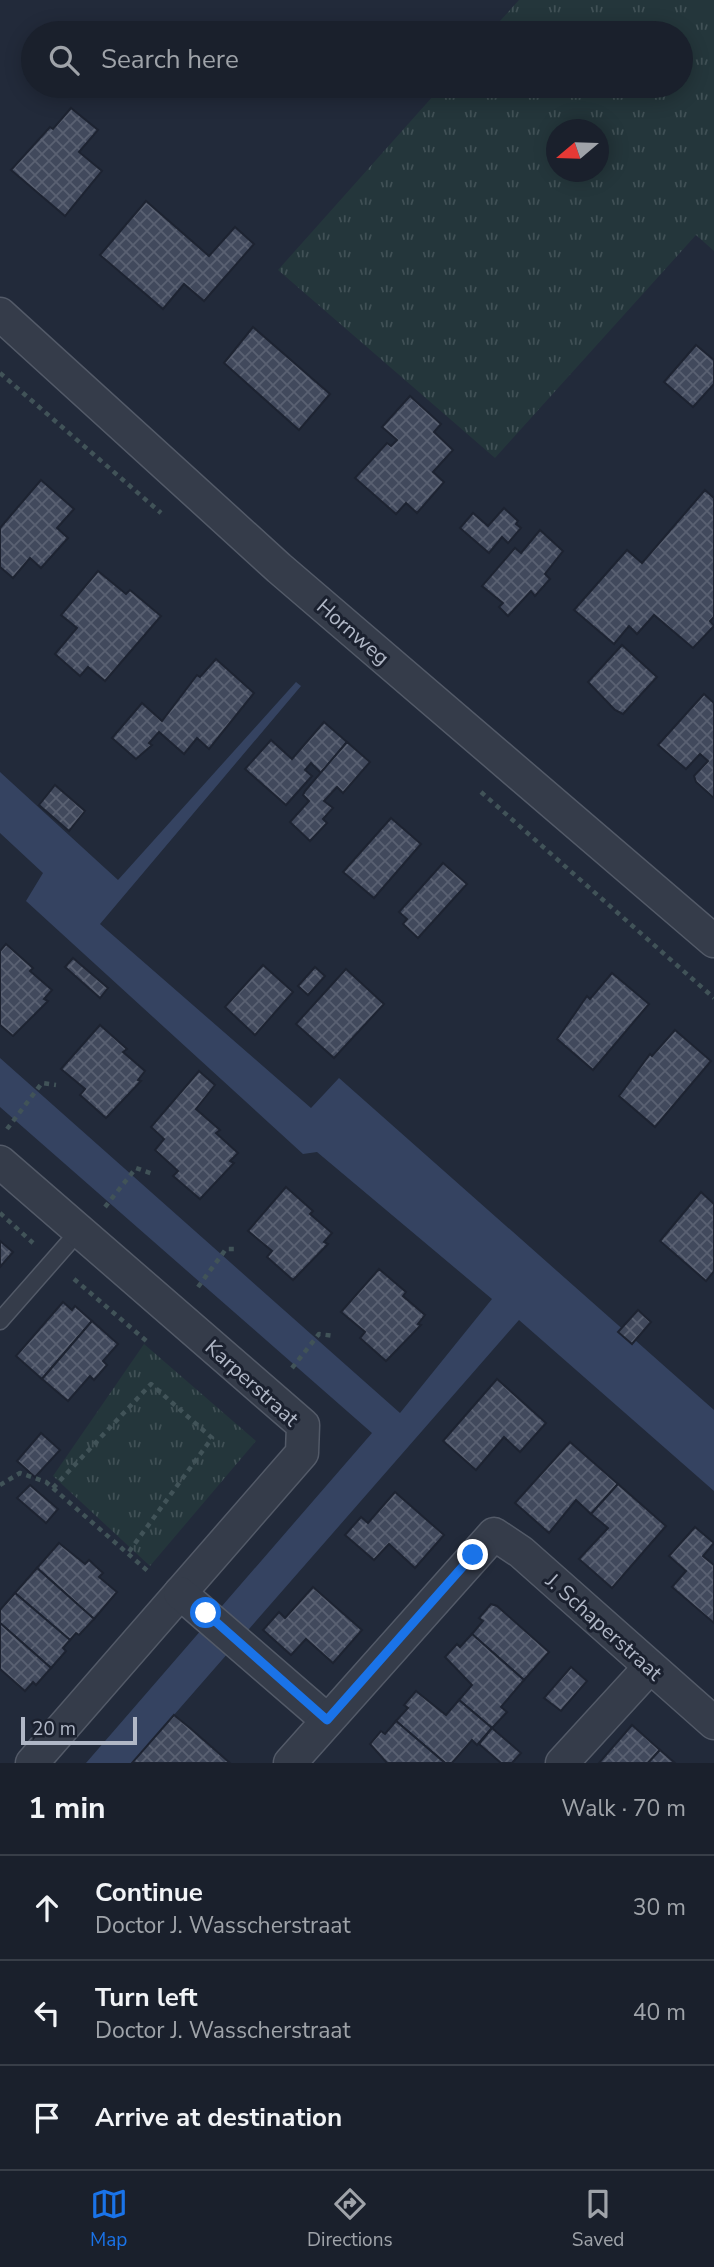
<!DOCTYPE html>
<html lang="en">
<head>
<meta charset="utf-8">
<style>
  body { margin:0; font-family:"Nunito Sans",sans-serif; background:#232834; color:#f1f3f6 }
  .compass { position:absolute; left:546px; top:119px; width:63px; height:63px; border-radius:50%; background:#1a202c; box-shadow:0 4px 18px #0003; rotate:251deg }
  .scale { position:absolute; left:21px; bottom:18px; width:116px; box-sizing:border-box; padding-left:7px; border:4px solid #b0b7c6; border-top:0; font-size:19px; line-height:24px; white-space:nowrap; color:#b0b7c6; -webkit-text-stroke:5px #1b212f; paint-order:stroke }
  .stop { position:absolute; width:21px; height:21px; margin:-16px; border:5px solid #1a73e8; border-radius:50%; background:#fff }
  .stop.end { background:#1a73e8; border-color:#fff; box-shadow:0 2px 7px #0008 }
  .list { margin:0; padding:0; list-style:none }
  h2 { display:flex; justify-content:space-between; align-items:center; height:91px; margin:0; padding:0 28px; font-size:30px }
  h2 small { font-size:23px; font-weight:400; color:#9fa3a9 }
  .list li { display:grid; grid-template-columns:46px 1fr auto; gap:21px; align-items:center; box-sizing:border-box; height:105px; padding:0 28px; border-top:2px solid #383e48 }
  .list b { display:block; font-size:26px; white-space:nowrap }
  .list p { margin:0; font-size:23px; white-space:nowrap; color:#9fa3a9 }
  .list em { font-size:23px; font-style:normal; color:#9fa3a9 }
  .icon { flex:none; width:38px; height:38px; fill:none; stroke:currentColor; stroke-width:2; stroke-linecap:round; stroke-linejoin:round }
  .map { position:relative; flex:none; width:714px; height:1763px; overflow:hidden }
  .search { position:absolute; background:#1a202c; box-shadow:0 4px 18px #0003; left:21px; right:21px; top:21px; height:77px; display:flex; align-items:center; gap:18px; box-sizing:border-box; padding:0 24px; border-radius:38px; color:#9fa3a9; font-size:26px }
  .sheet { height:406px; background:#1a202c }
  nav { display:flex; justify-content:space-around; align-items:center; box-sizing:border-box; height:98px; border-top:2px solid #383e48; background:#1a202c; font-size:19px; color:#9fa3a9 }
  nav a { display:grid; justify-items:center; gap:4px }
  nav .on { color:#1a73e8 }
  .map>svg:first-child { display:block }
  .grass { fill:url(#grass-tufts); fill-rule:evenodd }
  .water { fill:#354361 }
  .building { fill:url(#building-cross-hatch); stroke:#1d2331; stroke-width:2 }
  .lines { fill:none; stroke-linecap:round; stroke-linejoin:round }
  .lane-casing { stroke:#535a68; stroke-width:19 }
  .street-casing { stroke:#535a68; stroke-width:35 }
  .path { stroke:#415358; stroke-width:4.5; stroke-dasharray:5 5; stroke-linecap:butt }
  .lane { stroke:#353c4a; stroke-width:16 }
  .street { stroke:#353c4a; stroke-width:32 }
  .route { stroke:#1a73e8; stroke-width:9 }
  .labels { text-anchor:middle; stroke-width:6; stroke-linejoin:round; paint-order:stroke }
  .street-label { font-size:21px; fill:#b0b7c6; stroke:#1b212f }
</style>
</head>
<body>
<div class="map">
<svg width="714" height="1763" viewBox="0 0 714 1763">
  <defs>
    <pattern id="grass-tufts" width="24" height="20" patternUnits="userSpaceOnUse" patternTransform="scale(1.75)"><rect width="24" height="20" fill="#24363b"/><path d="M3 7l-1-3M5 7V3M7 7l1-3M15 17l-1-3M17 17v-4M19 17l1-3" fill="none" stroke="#415156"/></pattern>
    <pattern id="building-cross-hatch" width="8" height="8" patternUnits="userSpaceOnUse" patternTransform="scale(1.75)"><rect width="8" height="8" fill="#41495c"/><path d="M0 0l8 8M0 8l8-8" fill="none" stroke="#5a6172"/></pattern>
  </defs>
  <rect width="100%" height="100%" fill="#222a3a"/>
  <g class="grass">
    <path d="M519,0H714V251L696,235L495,458L278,270L442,86H681V33H489ZM556,130H598V172H556Z"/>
    <path d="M144,1344L256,1441L150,1566L53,1476Z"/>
  </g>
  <path class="water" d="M296,682L301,686L100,924L311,1108L339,1078L714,1410V1491L519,1320L132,1763H86L372,1433L0,1107V1058L400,1413L492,1299L317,1152L303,1154L26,901L43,873L0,833V772L118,880Z"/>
  <g class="building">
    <path d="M71,108L98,130L79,152L102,171L65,216L11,170L50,127L53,129Z"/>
    <path d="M146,201L209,256L235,227L254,244L204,301L184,284L163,309L100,255Z"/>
    <path d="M253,327L330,394L299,430L224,363Z"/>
    <path d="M696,345L714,360V384L693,407L664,382Z"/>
    <path d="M410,396L441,424L434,432L453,450L433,472L444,482L417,513L406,503L396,514L355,478L387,443L391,446L397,440L382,427Z"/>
    <path d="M41,480L74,509L57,528L68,538L41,568L30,558L13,578L0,567V528Z"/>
    <path d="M705,490L714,498V617L710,621L714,626L693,648L654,615L637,634L629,626L614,644L574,610L627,550L642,563Z"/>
    <path d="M504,508L518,521L516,524L521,528L508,543L502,537L489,553L460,528L473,513L488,526Z"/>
    <path d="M540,530L563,551L545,574L550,579L535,596L531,591L508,616L499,607L503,603L482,586L515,548L521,553Z"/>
    <path d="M98,571L126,594L130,590L161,616L105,681L88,667L80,676L55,654L77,628L61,615Z"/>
    <path d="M622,645L657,677L623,714L615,710L588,682Z"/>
    <path d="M216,659L254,693L209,749L197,738L184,754L159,732L149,743L152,745L136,759L112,738L142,703L162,721L197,675L200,677Z"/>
    <path d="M704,694L714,703V798L696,782L694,776L708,761L700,754L686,769L658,745Z"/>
    <path d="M324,722L347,742L321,773L311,763L305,770L312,776L286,805L245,769L271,740L292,759Z"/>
    <path d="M347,742L370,762L343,793L337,787L324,801L333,808L323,819L327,823L310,841L290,822L309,801L303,795L305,791Z"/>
    <path d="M55,785L85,811L69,831L39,805Z"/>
    <path d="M391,818L421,844L374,898L343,872Z"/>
    <path d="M443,863L467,884L418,938L403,924L407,919L399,912Z"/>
    <path d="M6,944L33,968L30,971L52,990L44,999L48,1001L13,1036L0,1025V951Z"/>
    <path d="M73,958L108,988L100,998L65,967Z"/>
    <path d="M263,965L293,992L255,1035L225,1007Z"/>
    <path d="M315,967L325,976L308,995L298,986Z"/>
    <path d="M346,969L384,1004L334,1058L296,1024Z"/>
    <path d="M612,973L649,1004L593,1070L557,1039L587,996L590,999Z"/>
    <path d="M100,1025L127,1049L123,1052L145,1071L138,1080L141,1081L106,1118L80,1095L85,1089L61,1069Z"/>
    <path d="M675,1030L711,1061L655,1127L619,1096L650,1054L652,1056Z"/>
    <path d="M199,1071L215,1085L196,1109L220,1130L216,1133L238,1153L230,1161L234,1163L200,1199L173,1176L178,1171L155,1150L164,1139L151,1127Z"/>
    <path d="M286,1187L313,1211L310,1214L332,1233L324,1242L328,1244L293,1280L267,1257L272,1251L248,1231Z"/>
    <path d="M701,1192L714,1204V1271L706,1281L660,1241Z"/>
    <path d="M0,1241L13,1252L0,1267Z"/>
    <path d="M379,1269L406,1292L403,1296L425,1315L418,1324L421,1325L386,1361L360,1338L365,1332L341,1312Z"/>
    <path d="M63,1302L72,1310L75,1306L92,1321L42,1379L16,1356Z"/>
    <path d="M638,1310L651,1322L632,1344L618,1332Z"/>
    <path d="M92,1321L118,1344L103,1361L107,1365L94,1380L90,1376L68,1401L42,1379Z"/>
    <path d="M497,1379L546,1423L520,1452L504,1437L476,1470L443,1441Z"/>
    <path d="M41,1433L60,1450L35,1477L17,1461Z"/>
    <path d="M570,1442L618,1484L591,1514L576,1500L549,1533L515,1503Z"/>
    <path d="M618,1484L666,1526L612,1588L579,1559L608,1528L591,1514Z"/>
    <path d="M30,1485L58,1509L46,1523L17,1498Z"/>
    <path d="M395,1492L444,1535L415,1568L389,1544L374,1560L345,1535L361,1517L368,1523Z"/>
    <path d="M695,1527L714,1543L703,1556L714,1565V1623L672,1587L686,1571L669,1556Z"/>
    <path d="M59,1543L85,1564L89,1560L103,1573L99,1577L117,1592L94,1619L37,1568Z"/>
    <path d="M37,1568L94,1619L79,1635L76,1633L70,1640L15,1593Z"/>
    <path d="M313,1587L362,1630L333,1663L306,1639L291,1655L263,1630L279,1612L285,1618Z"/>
    <path d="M15,1593L70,1640L63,1648L66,1651L51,1668L0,1623V1610Z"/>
    <path d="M491,1604L497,1606L549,1652L524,1680L472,1634L483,1621L479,1618Z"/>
    <path d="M0,1623L51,1668L36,1685L33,1682L25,1691L0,1669Z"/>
    <path d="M472,1634L524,1680L501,1707L507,1712L492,1728L459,1700L472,1685L445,1657L457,1644L460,1647Z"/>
    <path d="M571,1667L587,1681L561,1711L544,1698Z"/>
    <path d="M416,1691L446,1715L459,1700L492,1728L477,1745L472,1740L452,1763H445L396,1721L408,1708L404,1705Z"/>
    <path d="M174,1715L190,1728L230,1763H132Z"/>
    <path d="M396,1721L445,1763H387L370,1744L381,1731L385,1734Z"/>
    <path d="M632,1725L660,1750L648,1763H599Z"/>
    <path d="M492,1728L521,1753L512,1763H501L479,1744Z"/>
    <path d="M660,1750L675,1763H648Z"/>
  </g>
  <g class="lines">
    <g class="lane-casing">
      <path id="lane" d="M0,1321L79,1231"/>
    </g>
    <g class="street-casing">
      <g id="street">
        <path d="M0,314L279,568L714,941"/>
        <path d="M0,1162L303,1425L302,1453L32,1763"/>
        <path d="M180,1593L327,1720"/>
        <path d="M290,1763L494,1534L521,1552L714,1723"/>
        <path d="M562,1763L649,1668"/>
      </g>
    </g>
    <g class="path">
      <path d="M0,373L161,513"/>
      <path d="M481,792L714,998"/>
      <path d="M7,1129L42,1083L56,1085"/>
      <path d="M105,1207L136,1168L153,1174"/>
      <path d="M0,1213L33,1243"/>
      <path d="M74,1279L150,1344"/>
      <path d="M198,1287L226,1249H238"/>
      <path d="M292,1368L319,1334L334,1336"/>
      <path d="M0,1485L20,1473L46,1482L150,1573"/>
      <path d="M53,1488L151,1384L212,1438L128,1553"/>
    </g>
    <use href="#lane" class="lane"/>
    <use href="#street" class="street"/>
  </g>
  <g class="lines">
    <path class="route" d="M206,1613L327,1720L473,1555"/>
  </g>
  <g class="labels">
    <g class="street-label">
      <text transform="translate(353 632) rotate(41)" y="7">Hornweg</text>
      <text transform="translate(252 1383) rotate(42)" y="7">Karperstraat</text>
      <text transform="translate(604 1627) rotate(42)" y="7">J. Schaperstraat</text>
    </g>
  </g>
</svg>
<svg class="compass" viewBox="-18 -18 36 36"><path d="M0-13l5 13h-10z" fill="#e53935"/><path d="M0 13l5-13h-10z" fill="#9fa3a9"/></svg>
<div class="scale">20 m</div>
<div class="stop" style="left:206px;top:1613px"></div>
<div class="stop end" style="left:473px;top:1555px"></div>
<div class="search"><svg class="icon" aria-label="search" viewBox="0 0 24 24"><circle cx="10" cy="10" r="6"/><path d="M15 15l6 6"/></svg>Search here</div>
</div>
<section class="sheet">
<h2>1 min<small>Walk · 70 m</small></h2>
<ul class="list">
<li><svg class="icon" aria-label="ahead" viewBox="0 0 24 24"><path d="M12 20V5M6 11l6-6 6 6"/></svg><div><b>Continue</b><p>Doctor J. Wasscherstraat</p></div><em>30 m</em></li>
<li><svg class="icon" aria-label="left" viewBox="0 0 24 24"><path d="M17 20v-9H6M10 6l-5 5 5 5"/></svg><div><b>Turn left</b><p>Doctor J. Wasscherstraat</p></div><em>40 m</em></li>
<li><svg class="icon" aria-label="arrive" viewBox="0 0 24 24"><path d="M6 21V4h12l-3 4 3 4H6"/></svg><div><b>Arrive at destination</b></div></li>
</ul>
</section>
<nav>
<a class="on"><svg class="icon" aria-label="map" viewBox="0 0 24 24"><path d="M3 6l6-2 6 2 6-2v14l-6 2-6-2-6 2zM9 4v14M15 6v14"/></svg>Map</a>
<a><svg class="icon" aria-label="directions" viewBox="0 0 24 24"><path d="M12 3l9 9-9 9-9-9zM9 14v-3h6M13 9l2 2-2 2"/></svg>Directions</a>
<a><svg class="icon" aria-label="saved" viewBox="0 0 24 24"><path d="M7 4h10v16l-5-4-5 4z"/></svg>Saved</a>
</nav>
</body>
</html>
